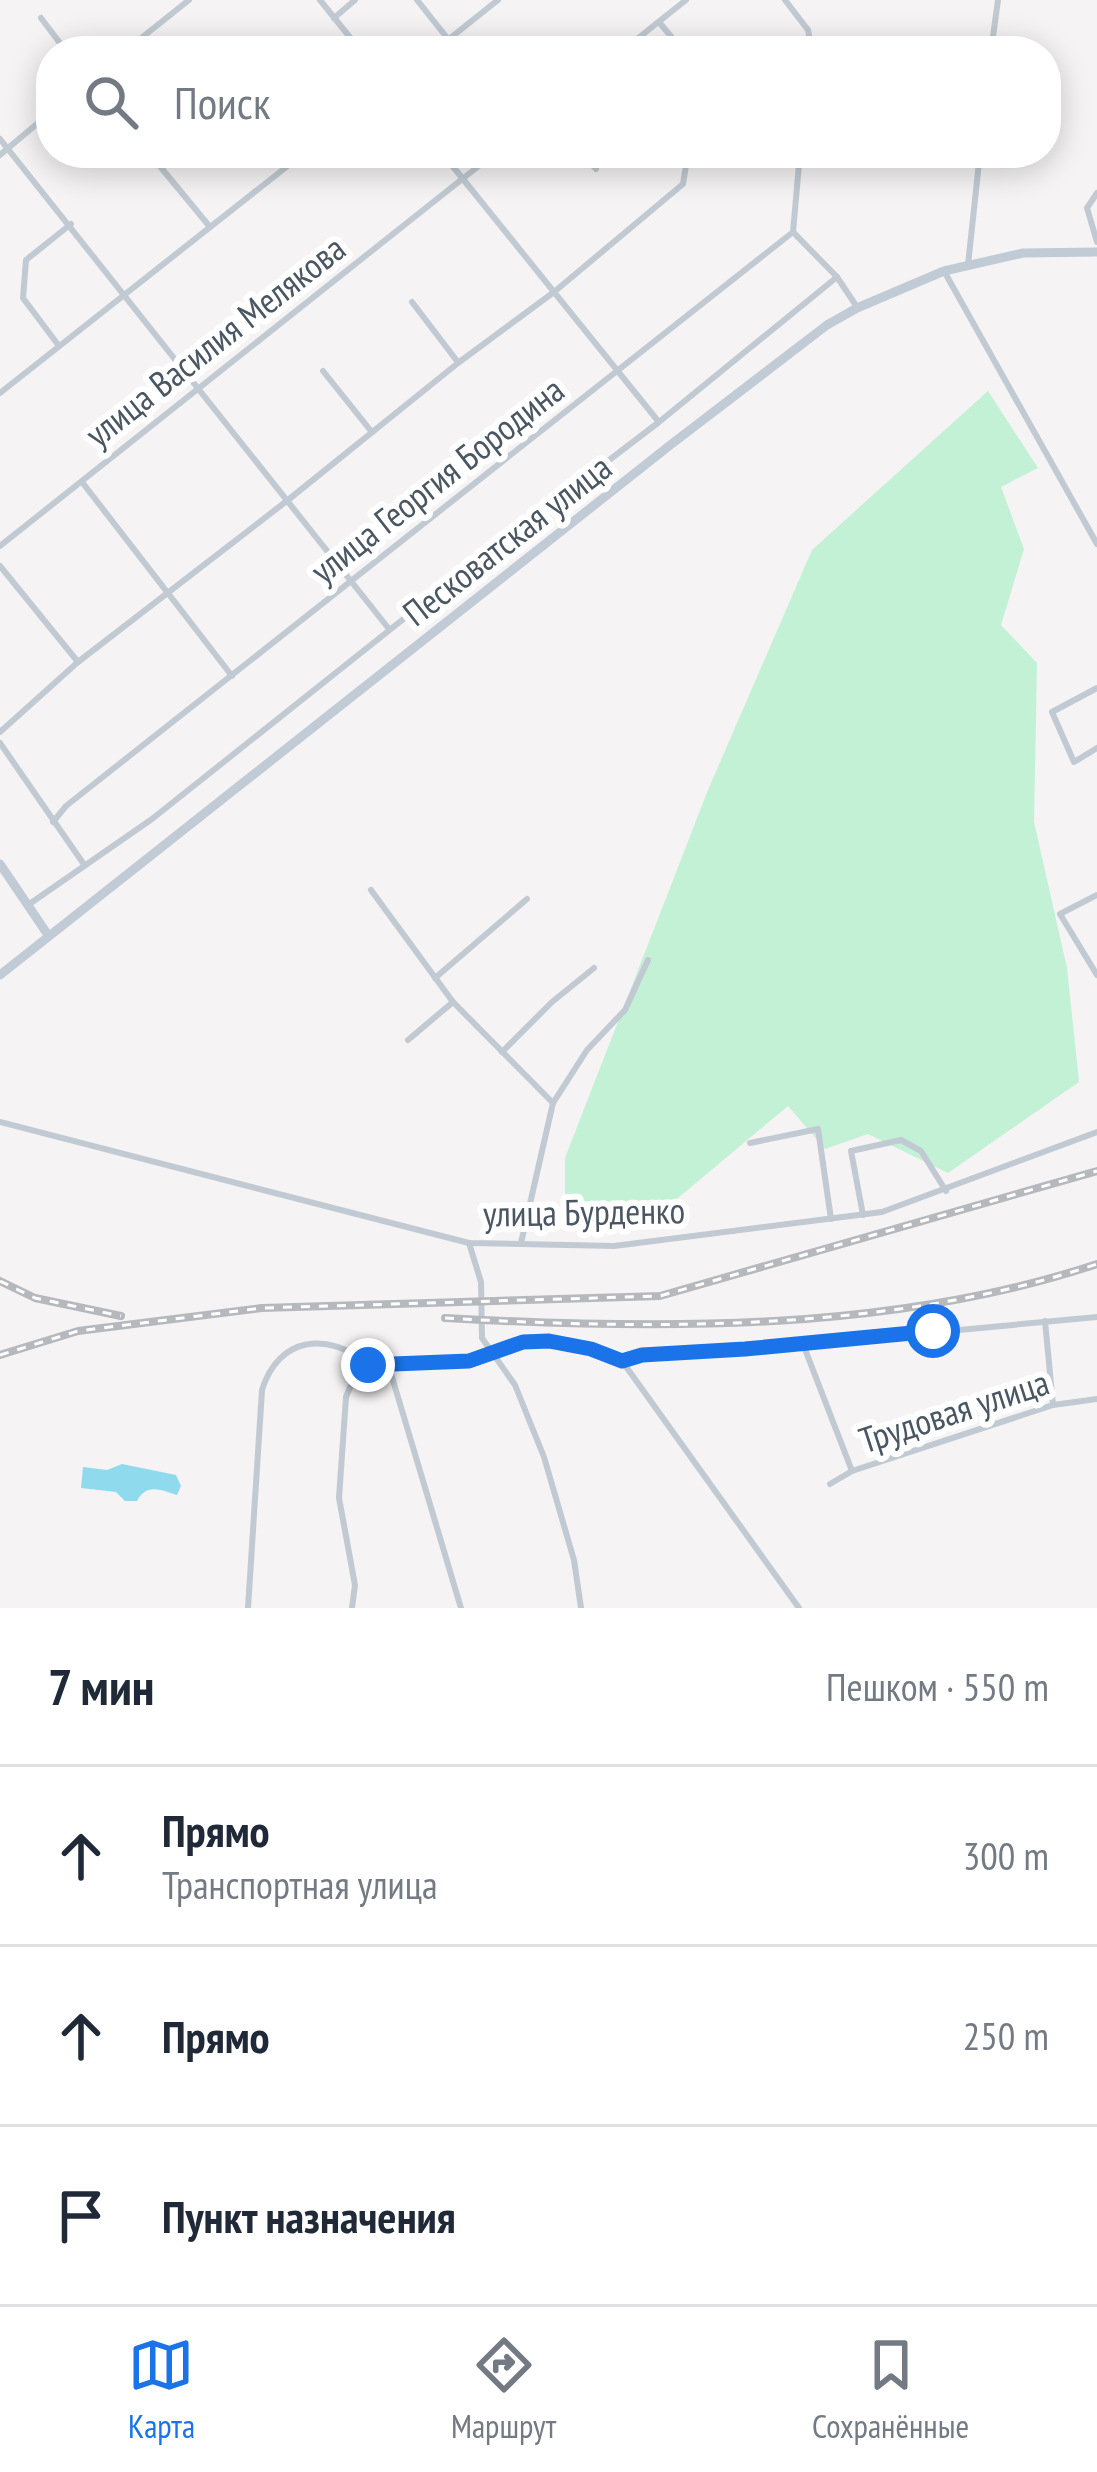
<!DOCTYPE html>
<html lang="ru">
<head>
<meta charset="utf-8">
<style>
  body { margin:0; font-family:"PT Sans Narrow",sans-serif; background:#f2f2f3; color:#1f2937 }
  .stop { position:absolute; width:36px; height:36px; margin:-27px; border:9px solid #1a73e8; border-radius:50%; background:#fff }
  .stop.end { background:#1a73e8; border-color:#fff; box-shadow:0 3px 12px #0008 }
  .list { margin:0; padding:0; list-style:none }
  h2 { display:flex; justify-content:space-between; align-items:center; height:156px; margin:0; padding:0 48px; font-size:51px }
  h2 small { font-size:39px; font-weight:400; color:#747a83 }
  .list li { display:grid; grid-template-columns:78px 1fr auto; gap:36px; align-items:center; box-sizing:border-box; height:180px; padding:0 48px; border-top:3px solid #e0e1e3 }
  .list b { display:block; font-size:45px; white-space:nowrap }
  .list p { margin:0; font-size:39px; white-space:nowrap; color:#747a83 }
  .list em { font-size:39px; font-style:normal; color:#747a83 }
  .icon { flex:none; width:66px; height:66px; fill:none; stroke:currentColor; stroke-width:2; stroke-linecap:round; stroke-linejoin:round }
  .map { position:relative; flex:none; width:1097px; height:1608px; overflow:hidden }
  .search { position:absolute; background:#fff; box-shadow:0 6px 30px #0003; left:36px; right:36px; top:36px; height:132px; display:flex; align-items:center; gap:30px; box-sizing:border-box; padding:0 42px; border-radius:48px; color:#747a83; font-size:45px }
  .sheet { height:696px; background:#fff }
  nav { display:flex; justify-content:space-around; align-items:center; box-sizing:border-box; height:168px; border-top:3px solid #e0e1e3; background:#fff; font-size:33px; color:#747a83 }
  nav a { display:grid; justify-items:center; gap:6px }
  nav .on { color:#1a73e8 }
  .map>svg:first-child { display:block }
  .green { fill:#c3f1d5 }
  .water { fill:#90daee }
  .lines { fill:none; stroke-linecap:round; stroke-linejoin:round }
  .street { stroke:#c1cad2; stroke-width:6 }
  .secondary { stroke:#c1cbd6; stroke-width:9 }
  .rail-casing { stroke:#b5b8bd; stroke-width:8 }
  .rail { stroke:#fff; stroke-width:3; stroke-dasharray:9; stroke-linecap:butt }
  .route { stroke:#1a73e8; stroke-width:15 }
  .labels { text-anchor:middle; stroke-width:12; stroke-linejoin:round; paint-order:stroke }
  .street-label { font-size:36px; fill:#4a5661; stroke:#fff }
</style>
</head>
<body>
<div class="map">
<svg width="1097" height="1608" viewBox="0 0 1097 1608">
  <rect width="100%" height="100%" fill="#f5f3f3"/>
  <path class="green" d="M988,391L1038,468L1001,487L1024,549L1001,625L1037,663L1034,822L1067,968L1079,1082L948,1173L868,1134L825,1149L788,1106L678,1198L565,1222V1158L708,790L812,550Z"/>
  <path class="water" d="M122,1464L176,1475L181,1486L177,1495C160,1490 147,1483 137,1501H125L116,1492L81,1488L83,1467L107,1470Z"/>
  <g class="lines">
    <g class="street">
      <path d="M320,0L361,51"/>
      <path d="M417,0L448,39"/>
      <path d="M785,0L808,30L812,51"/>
      <path d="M41,18L66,51"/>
      <path d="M334,18L355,0"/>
      <path d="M659,22L683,51"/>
      <path d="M125,51L189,0"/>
      <path d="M434,51L498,0"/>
      <path d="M622,51L686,0"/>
      <path d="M991,51L998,0"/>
      <path d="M0,139L389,629"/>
      <path d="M149,153L210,227"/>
      <path d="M442,153L658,421"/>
      <path d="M583,153L596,169"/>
      <path d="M0,155L51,112"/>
      <path d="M1097,193L1087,208L1097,242"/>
      <path d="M793,232L837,277L857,307"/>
      <path d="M968,265L980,153"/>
      <path d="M944,271L1097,544"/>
      <path d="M412,302L457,361"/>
      <path d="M59,346L23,298L26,260L71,224"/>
      <path d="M323,371L371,431"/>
      <path d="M0,393L304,153"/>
      <path d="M82,482L232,676"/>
      <path d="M0,546L495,153"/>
      <path d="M0,566L78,662"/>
      <path d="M1097,688L1052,712L1074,762L1097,748"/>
      <path d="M0,732L78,662L288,500L458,363L554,292L683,184L688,153"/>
      <path d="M0,743L83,863"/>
      <path d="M53,822L66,806L793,232L800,153"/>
      <path d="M371,890L453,1002L553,1103"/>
      <path d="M1097,895L1060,914L1097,975"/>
      <path d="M28,905L152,819L455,578L659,422L837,277"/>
      <path d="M435,978L527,899"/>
      <path d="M408,1040L453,1002"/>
      <path d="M502,1052L552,1002L594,968"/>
      <path d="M0,1122L469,1243L614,1246L882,1212L1097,1132"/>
      <path d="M750,1143L818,1129L831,1219"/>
      <path d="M863,1215L851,1151L901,1140L921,1151L946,1191"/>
      <path d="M469,1243L481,1282L482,1338L515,1385L544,1457L574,1560L581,1608"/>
      <path d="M521,1243L553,1103L587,1050L625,1010L648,960"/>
      <path d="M1045,1321L1053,1405"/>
      <path d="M803,1344L852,1471"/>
      <path d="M622,1361L642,1355L745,1350L1097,1317"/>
      <path d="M622,1361L799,1608"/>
      <path d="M368,1365L469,1361L523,1342L549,1341L621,1360"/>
      <path d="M389,1367L461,1608"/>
      <path d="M830,1484L852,1471L1053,1405L1097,1399"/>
      <path d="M248,1608L262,1390C278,1337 328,1330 368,1365"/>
      <path d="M352,1608L355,1585L339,1498L346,1397L358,1368L368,1365"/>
    </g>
    <g class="secondary">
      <path d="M0,864L48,935"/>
      <path d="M0,975L669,446L827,325L857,308L944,271L1023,253L1097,252"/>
    </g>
    <g class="rail-casing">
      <g id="rail">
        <path d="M0,1281L35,1298L121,1316"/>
        <path d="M445,1318C659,1330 893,1332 1097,1264"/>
        <path d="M0,1355L78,1331L262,1308L660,1296L1097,1171"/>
      </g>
    </g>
    <use href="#rail" class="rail"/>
  </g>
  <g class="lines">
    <path class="route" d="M368,1365L469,1361L523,1342L549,1341L591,1349L622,1361L642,1355L745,1349L933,1331"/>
  </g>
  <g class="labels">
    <g class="street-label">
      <text transform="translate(215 341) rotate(-38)" y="13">улица Василия Мелякова</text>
      <text transform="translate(437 480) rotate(-38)" y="13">улица Георгия Бородина</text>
      <text transform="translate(507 540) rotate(-38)" y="13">Песковатская улица</text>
      <text transform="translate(584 1212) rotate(-1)" y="13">улица Бурденко</text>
      <text transform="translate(954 1411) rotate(-18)" y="13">Трудовая улица</text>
    </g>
  </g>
</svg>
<div class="stop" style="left:933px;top:1331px"></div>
<div class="stop end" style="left:368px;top:1365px"></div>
<div class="search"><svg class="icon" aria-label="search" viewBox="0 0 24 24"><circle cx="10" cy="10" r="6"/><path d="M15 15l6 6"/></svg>Поиск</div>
</div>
<section class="sheet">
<h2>7 мин<small>Пешком · 550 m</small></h2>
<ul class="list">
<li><svg class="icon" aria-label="ahead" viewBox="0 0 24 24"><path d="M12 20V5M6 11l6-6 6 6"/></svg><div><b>Прямо</b><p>Транспортная улица</p></div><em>300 m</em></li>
<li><svg class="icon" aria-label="ahead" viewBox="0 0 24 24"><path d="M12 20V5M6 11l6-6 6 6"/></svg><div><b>Прямо</b></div><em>250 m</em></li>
<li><svg class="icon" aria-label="arrive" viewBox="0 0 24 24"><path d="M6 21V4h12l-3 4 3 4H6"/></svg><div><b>Пункт назначения</b></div></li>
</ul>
</section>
<nav>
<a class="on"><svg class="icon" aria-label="map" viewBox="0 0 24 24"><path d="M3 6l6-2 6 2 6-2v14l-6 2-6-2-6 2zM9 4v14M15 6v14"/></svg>Карта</a>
<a><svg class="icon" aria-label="directions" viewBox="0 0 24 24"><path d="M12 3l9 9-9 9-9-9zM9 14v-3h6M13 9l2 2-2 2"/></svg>Маршрут</a>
<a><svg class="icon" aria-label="saved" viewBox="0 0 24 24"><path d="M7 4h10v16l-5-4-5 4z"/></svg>Сохранённые</a>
</nav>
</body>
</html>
